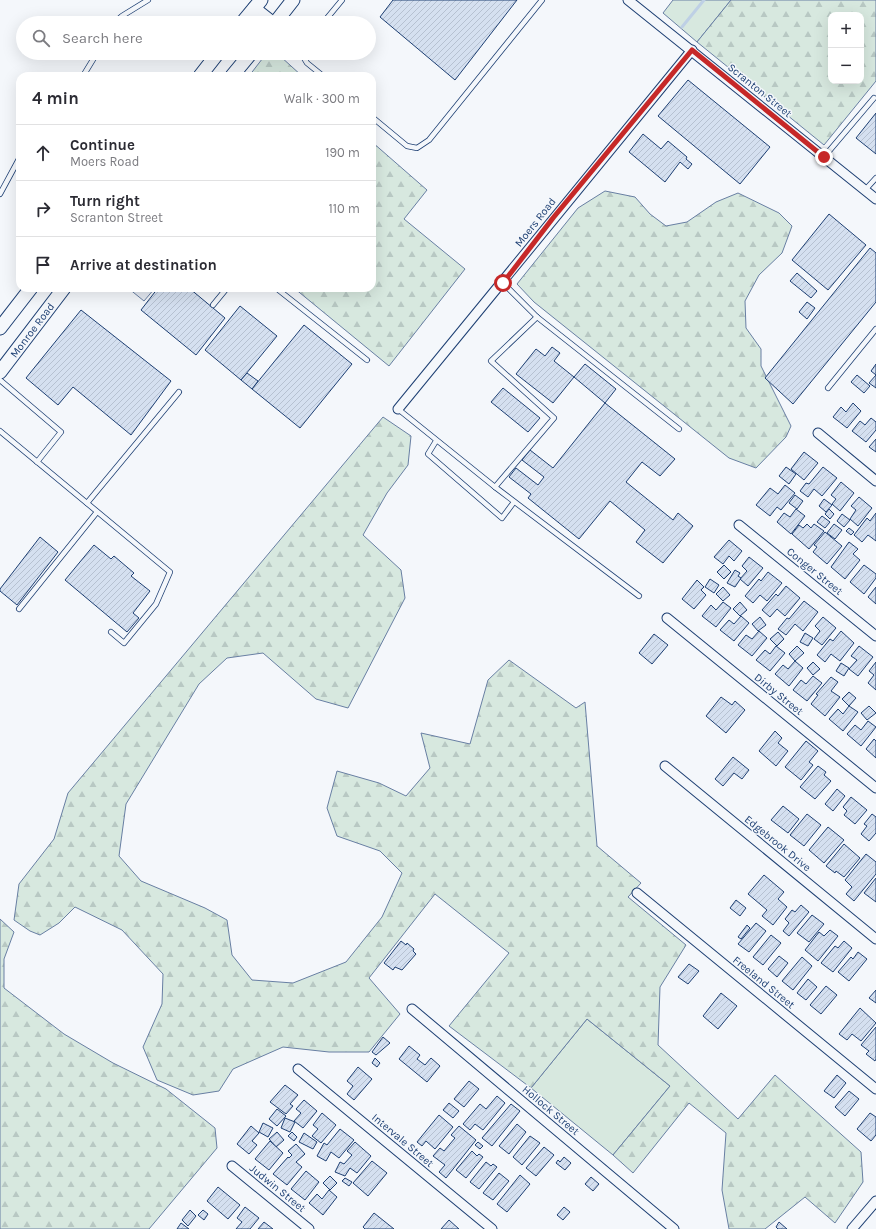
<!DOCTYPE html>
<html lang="en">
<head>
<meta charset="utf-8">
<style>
  body { margin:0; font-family:Karla,sans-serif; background:#f7f7f7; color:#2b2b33 }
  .controls { position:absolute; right:12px; top:12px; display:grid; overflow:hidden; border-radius:8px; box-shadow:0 4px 16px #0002 }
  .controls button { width:36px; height:36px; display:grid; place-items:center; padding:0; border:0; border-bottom:1px solid #e1e1e2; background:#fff; color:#2b2b33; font:20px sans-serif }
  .stop { position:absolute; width:12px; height:12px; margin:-9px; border:3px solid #c62828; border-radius:50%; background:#fff }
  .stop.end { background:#c62828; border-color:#fff; box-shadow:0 1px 4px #0008 }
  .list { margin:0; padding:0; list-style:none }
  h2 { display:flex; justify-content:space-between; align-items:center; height:52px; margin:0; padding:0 16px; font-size:17px }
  h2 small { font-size:13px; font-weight:400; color:#7c7c81 }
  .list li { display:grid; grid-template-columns:26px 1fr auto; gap:12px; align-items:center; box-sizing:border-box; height:56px; padding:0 16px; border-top:1px solid #e1e1e2 }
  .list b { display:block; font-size:15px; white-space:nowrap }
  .list p { margin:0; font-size:13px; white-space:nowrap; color:#7c7c81 }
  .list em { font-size:13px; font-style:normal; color:#7c7c81 }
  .icon { flex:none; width:22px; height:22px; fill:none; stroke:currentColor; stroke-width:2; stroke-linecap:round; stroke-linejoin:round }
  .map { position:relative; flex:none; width:876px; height:1229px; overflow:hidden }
  .search { position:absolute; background:#fff; box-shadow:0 4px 16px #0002; left:16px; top:16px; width:360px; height:44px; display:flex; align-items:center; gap:10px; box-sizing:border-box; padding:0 14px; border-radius:22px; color:#7c7c81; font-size:15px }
  .panel { position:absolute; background:#fff; box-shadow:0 4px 16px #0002; left:16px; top:72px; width:360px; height:220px; border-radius:12px }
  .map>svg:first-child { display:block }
  .grass { fill:#d7e8df; stroke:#687fa3 }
  .forest { fill:url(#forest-firs); stroke:#687fa3; fill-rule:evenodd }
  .parking { fill:#e3e8f0; stroke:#687fa3 }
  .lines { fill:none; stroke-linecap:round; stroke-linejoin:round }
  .stream { stroke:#bed0e5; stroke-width:3 }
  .building { fill:url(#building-hatch); stroke:#1d3f73 }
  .service-casing { stroke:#1d3f73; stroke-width:6 }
  .minor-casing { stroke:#1d3f73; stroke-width:11 }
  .tertiary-casing { stroke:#1d3f73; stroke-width:14 }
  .secondary-casing { stroke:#1d3f73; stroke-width:15 }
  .service { stroke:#f4f7fb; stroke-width:4.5 }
  .minor { stroke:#f4f7fb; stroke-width:9 }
  .tertiary { stroke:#f4f7fb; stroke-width:12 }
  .secondary { stroke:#f4f7fb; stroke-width:13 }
  .route { stroke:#c62828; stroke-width:5 }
  .labels { text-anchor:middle; stroke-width:3; stroke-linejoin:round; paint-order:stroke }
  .street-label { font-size:11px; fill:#1d3f73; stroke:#f4f7fb }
</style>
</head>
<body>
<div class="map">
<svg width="876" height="1229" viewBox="0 0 876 1229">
  <defs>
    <pattern id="forest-firs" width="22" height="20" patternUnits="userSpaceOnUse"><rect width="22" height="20" fill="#d7e8df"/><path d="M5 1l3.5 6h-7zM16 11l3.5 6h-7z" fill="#b8c8c3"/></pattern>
    <pattern id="building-hatch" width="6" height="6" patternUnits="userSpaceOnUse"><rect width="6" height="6" fill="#d5e0f0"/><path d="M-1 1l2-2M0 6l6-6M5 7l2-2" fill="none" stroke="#b6c1d1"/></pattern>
  </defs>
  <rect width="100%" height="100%" fill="#f4f7fb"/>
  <g class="grass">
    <path d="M673,0H731L697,42L663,13Z"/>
    <path d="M587,1019L670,1086L613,1155L531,1088Z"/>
  </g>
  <g class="forest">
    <path d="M731,0H876V81L824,145L697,42ZM831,15H861V81H831Z"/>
    <path d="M266,54L280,56L302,76H249Z"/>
    <path d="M372,142L427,190L404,219L465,269L389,366L294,288H372Z"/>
    <path d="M605,191L635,197L650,214L666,226L687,222L716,202L738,193L779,213L792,226L782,253L759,275L745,301L746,328L761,349V366L791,426L786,437L756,468L729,458L534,302L517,284L578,208Z"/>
    <path d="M383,417L411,436L408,465L387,493L363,535L401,570L405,598L348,708L316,699L263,653L227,658L199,684L126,804L119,856L141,881L205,908L227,920L232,955L252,980L293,983L346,962L382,917L402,873L380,851L337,836L327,808L337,771L379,783L406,796L430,768L421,733L470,744L488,680L509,660L576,708L585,702L597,846L641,883L628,897L686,945L660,987L658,1045L738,1119L775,1075L861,1152L863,1182L835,1223L805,1197L765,1229H729L722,1190L726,1133L689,1103L633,1173L613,1155L670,1086L587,1019L531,1088L449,1026L509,953L435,894L369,978L400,1014L369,1052H329L283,1047L233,1069L219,1091L193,1095L157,1080L143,1047L162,1004L163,974L122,930L75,907L59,923L40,935L30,931L14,920L19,884L54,839L68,793Z"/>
    <path d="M0,919L14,932L4,959V988L64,1034L113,1063L166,1089L215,1128L217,1148L149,1229H0Z"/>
  </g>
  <path class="parking" d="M128,288H155L144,301Z"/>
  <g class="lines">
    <path class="stream" d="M682,27L704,0"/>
  </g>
  <g class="building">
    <path d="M393,0H517L455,80L380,17Z"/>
    <path d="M688,80L770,147L740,184L658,116Z"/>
    <path d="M876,113V154L856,138Z"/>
    <path d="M643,134L661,149L668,141L687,157L686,159L692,164L688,169L680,162L665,182L629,152Z"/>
    <path d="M829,214L866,245L828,290L792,260Z"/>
    <path d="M870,248L876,253V302L793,404L765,378Z"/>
    <path d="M797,273L817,291L811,298L790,281Z"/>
    <path d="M158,288H189L225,318L196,355L141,310Z"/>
    <path d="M807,302L815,308L807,319L799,312Z"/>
    <path d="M240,306L277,336L241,380L205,350Z"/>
    <path d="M81,310L171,381L131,435L73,387L58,405L26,378Z"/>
    <path d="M304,325L352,364L300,428L252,389Z"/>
    <path d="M552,347L560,353L554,361L574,377L553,403L516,374L536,349L545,356Z"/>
    <path d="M585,364L616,389L605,403L574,377Z"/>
    <path d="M876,364V375L871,371Z"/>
    <path d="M247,373L258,381L252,389L241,380Z"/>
    <path d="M857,375L870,386L864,393L851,382Z"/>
    <path d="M876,375V388L869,383Z"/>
    <path d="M503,388L540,418L528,432L491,402Z"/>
    <path d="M605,403L675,459L660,476L642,462L626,482L673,520L678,513L693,526L663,563L636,542L645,530L610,501L579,539L528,498L531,494L509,477L516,468L538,485L544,477L522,460L530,450L553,468Z"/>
    <path d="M853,403L861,411L847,428L833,417L841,407L846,412Z"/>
    <path d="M871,418L876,422V430L866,442L852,431L860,421L865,425Z"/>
    <path d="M876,439V452L869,447Z"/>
    <path d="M804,452L818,463L804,480L791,469Z"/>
    <path d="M786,467L796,474L789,484L779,476Z"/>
    <path d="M823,467L837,478L822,496L814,489L808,497L800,491L806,483L809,484Z"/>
    <path d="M841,482L854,493L840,511L832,504L836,499L831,495Z"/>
    <path d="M785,485L795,493L781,510L777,507L770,516L756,505L770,488L778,494Z"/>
    <path d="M795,495L803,501L797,509L789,503Z"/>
    <path d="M859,497L872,508L858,526L850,519L856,510L851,506Z"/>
    <path d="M824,499L832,505L826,512L819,506Z"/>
    <path d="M796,509L805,516L791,534L777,522L784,513L790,517Z"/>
    <path d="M829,509L834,514L830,519L825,514Z"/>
    <path d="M876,513V541L868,535L862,542L854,535L867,518L870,521Z"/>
    <path d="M842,514L850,520L844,527L837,521Z"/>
    <path d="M822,516L830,522L825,528L817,522Z"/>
    <path d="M807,524L811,528L814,524L824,531L809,549L792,534L799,525L803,528Z"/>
    <path d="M834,524L842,530L835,539L827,533Z"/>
    <path d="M849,528L854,532L851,535L846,531Z"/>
    <path d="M825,532L842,546L827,564L813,552L817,547L814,545Z"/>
    <path d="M40,537L58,552L17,605L0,591V589Z"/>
    <path d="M729,540L742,551L734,561L729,556L723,564L714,557Z"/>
    <path d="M849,542L858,549L853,554L860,560L845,579L831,567Z"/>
    <path d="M94,545L111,559L114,556L134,573L131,576L150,591L133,613L139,618L127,632L65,580Z"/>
    <path d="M749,557L763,568L748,586L740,579L747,571L742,566Z"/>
    <path d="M724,565L731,572L724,579L717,572Z"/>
    <path d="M864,565L876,574V578L864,594L850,582Z"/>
    <path d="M735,570L740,573L738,576L741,578L735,587L727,583Z"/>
    <path d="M768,572L782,583L767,601L760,595L753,603L745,596L759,579L761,581Z"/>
    <path d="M710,579L719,585L714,593L705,587Z"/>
    <path d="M697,580L704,587L701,590L706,595L694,609L682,599Z"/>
    <path d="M786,586L800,598L785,616L777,609L770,617L762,610L776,594L778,596Z"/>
    <path d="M723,587L730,595L723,601L716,594Z"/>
    <path d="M876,587V604L868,597Z"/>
    <path d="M804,601L818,612L803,631L795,624L786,635L778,629L787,618L789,619Z"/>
    <path d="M723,602L731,608L716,627L702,616L711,605L716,610Z"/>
    <path d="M740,602L747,610L740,616L733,609Z"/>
    <path d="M741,616L749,623L734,641L720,630L729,620L734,624Z"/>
    <path d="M760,617L766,625L758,631L752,624Z"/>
    <path d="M823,617L836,628L822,645L814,639L820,631L815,626Z"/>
    <path d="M759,631L767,638L752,656L738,645L746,635L752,639Z"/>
    <path d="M841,631L854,643L840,661L831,654L825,662L817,655L830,639L833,641Z"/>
    <path d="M778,632L784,639L777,646L770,639Z"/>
    <path d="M805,633L813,638L808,646L800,642Z"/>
    <path d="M654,634L668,645L652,664L639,653Z"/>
    <path d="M776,646L785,653L770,671L756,660L765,650L770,654Z"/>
    <path d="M797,646L804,653L795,661L789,654Z"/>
    <path d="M859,646L873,657L858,676L849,669L857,660L851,656Z"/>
    <path d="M795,661L803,668L789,686L775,674L783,665L788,669Z"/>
    <path d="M813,662L820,669L813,675L807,668Z"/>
    <path d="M876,662V690L868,683L874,675L869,671Z"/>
    <path d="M841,663L849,668L844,676L836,671Z"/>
    <path d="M813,676L822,683L807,701L793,690L801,680L806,684Z"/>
    <path d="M831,677L838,682L831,691L840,697L825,716L811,704L818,695L816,694Z"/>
    <path d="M849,692L856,698L849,706L842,699Z"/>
    <path d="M721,697L732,705L735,701L745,710L726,733L706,716Z"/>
    <path d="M849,706L858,712L843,731L829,719L838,709L843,714Z"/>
    <path d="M869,706L876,713L867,720L861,713Z"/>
    <path d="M868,721L876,727L861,746L847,734L855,725L861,730Z"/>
    <path d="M775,731L782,738L778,743L788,751L776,766L759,751Z"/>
    <path d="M874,739L876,741V758L866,749Z"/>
    <path d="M806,741L818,751L809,762L813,765L801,780L785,767Z"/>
    <path d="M733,757L749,770L742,779L734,773L723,786L715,779Z"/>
    <path d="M818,766L826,772L824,775L831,781L815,799L800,787Z"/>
    <path d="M837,789L845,796L833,811L825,804Z"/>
    <path d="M851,797L867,810L855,824L844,815L847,811L843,807Z"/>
    <path d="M783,806L799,819L788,833L771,820Z"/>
    <path d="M807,814L821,825L804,846L790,835Z"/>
    <path d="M872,814L876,817V833L869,841L861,834L867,826L864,824Z"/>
    <path d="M828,827L844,840L824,863L809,850Z"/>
    <path d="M844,844L860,858L844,877L836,871L835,873L826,866Z"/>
    <path d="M866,854L876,862V874L854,901L846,894L852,887L845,880Z"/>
    <path d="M764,875L784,892L778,899L787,907L773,925L762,916L767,910L748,894Z"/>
    <path d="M876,878V902L864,893Z"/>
    <path d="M736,900L746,908L740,916L730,908Z"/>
    <path d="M801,905L809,912L789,936L783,931L789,923L785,919L792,910L795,912Z"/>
    <path d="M812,915L824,924L809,942L797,933Z"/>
    <path d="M756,923L766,931L749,952L738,944Z"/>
    <path d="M747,925L750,928L741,939L738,937Z"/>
    <path d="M830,930L838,936L818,961L805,950L819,932L824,936Z"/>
    <path d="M771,935L781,943L763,965L753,957Z"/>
    <path d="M401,941L406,945L407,943L414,949L413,951L416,954L402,970L395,967L393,970L384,963Z"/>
    <path d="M844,941L852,948L833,972L821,963L835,946L838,948Z"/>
    <path d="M858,952L867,959L849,981L838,972L851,957L853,959Z"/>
    <path d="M779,956L788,963L777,977L768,969Z"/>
    <path d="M802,957L812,966L793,990L782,981Z"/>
    <path d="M689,964L699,971L688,984L678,977Z"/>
    <path d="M808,979L817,987L806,1000L797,993Z"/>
    <path d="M826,986L837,995L821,1014L810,1005Z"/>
    <path d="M876,990V1003L869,998Z"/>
    <path d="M721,993L737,1006L718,1029L703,1016Z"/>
    <path d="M860,1008L876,1023L861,1041L852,1034L847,1040L839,1034Z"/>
    <path d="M876,1027V1059L875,1061L866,1054L869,1051L861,1045Z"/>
    <path d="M383,1037L390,1043L376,1055L372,1052Z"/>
    <path d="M409,1046L420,1055L417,1059L425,1065L431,1058L440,1066L427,1082L399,1059Z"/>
    <path d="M375,1058L380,1063L377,1067L372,1063Z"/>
    <path d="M358,1067L372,1079L354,1100L347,1094L353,1086L347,1081Z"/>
    <path d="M837,1075L846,1083L834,1098L824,1091Z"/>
    <path d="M469,1081L479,1089L464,1107L454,1099Z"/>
    <path d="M285,1085L298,1095L290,1104L293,1106L286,1114L270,1102Z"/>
    <path d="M849,1091L859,1099L845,1116L835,1107Z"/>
    <path d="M497,1096L505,1103L483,1130L475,1124L470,1130L463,1124L480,1104L486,1109Z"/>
    <path d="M304,1100L317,1111L303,1128L294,1121L301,1113L296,1109Z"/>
    <path d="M449,1103L459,1111L453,1118L443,1110Z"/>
    <path d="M511,1104L520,1111L492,1146L482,1138Z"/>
    <path d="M277,1109L286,1116L277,1126L269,1119Z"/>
    <path d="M322,1113L336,1125L321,1143L312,1136L318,1129L313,1125Z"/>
    <path d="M870,1113L876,1117V1135L871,1141L857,1129Z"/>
    <path d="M439,1115L453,1127L435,1149L426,1141L422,1146L417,1142Z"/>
    <path d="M285,1118L295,1122L290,1132L281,1128Z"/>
    <path d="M263,1123L273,1128L268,1137L259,1132Z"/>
    <path d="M517,1124L526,1132L509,1154L499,1146Z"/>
    <path d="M251,1126L259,1133L252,1141L257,1145L249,1154L237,1144Z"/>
    <path d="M459,1126L476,1140L446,1178L439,1172L445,1165L433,1156L440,1148L444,1151L455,1138L451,1135Z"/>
    <path d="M340,1129L354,1140L339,1158L331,1152L326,1161L317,1156L324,1143L327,1145Z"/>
    <path d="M277,1132L284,1140L276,1147L269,1139Z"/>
    <path d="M292,1132L297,1137L294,1141L288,1136Z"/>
    <path d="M304,1133L317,1142L313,1149L299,1142Z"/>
    <path d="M530,1136L540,1143L522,1165L513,1157Z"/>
    <path d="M270,1141L283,1153L269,1170L255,1159Z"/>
    <path d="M355,1142L371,1156L357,1173L350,1168L345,1176L335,1172L340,1162L344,1164L352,1155L347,1151Z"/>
    <path d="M478,1142L483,1146L480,1149L475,1145Z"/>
    <path d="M296,1144L305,1154L296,1162L302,1167L287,1185L273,1174L288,1157L289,1158L292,1155L288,1151Z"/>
    <path d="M544,1147L554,1155L536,1176L526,1168Z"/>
    <path d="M472,1151L477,1156L479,1154L483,1157L466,1178L456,1170Z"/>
    <path d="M564,1157L571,1163L565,1170L556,1163L558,1160L560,1162Z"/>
    <path d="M372,1161L387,1173L368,1196L353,1183Z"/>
    <path d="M486,1162L491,1166L493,1164L497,1167L479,1189L470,1182Z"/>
    <path d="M306,1171L319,1182L305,1200L291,1189Z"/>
    <path d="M499,1173L509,1181L493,1200L483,1193Z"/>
    <path d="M520,1175L530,1184L507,1212L497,1204Z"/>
    <path d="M330,1176L337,1183L330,1190L323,1183Z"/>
    <path d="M591,1177L599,1184L593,1191L585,1184Z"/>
    <path d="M345,1178L352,1182L349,1186L342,1181Z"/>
    <path d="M218,1187L240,1205L228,1219L207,1201Z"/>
    <path d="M329,1190L337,1197L323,1215L309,1203L317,1194L322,1199Z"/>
    <path d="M245,1207L259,1218L250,1229H236L242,1222L237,1218Z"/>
    <path d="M564,1207L570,1212L563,1220L557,1215Z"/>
    <path d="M190,1210L196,1216L188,1226L182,1220Z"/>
    <path d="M203,1210L208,1214L204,1220L198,1215Z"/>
    <path d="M374,1213L394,1229H365L363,1227Z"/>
    <path d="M449,1220L459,1229H441Z"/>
    <path d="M264,1222L273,1229H258Z"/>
    <path d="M779,1222L787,1229H778L776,1227Z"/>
    <path d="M181,1223L189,1229H177Z"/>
  </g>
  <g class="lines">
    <g class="service-casing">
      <g id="service">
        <path d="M114,23L122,16L148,0"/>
        <path d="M323,23L342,0"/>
        <path d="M301,53L307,63L323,76"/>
        <path d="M83,76L97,53"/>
        <path d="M372,117L407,146L417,148L429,140L542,0"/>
        <path d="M824,157L874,98"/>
        <path d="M865,190L876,178"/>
        <path d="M0,194L20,157"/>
        <path d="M503,283L537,317L679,429"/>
        <path d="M276,288L367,360"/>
        <path d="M213,305L227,288"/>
        <path d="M0,380L61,432L37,462"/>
        <path d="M828,388L876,329"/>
        <path d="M398,409L495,487L639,596"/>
        <path d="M0,431L170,572L156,604L124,643L111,632"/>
        <path d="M436,441L428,454L502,518L514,502"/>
        <path d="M495,487L554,418L491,361L537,317"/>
        <path d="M87,503L179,392"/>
        <path d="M19,609L97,512"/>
      </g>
    </g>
    <g class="minor-casing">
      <g id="minor">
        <path d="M628,0L876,199"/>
        <path d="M398,409L692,50"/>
        <path d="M818,433L876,481"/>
        <path d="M739,525L876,636"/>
        <path d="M667,618L876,788"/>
        <path d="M665,766L876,939"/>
        <path d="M637,893L876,1089"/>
        <path d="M412,1009L674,1229"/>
        <path d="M298,1069L492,1229"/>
        <path d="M232,1166L309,1229"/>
        <path d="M852,1229L876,1201"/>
      </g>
    </g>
    <g class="tertiary-casing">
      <path id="tertiary" d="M254,8L273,23"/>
    </g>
    <g class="secondary-casing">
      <g id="secondary">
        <path d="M242,23L261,0"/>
        <path d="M275,23L293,0"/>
        <path d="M200,76L218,53"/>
        <path d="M232,76L251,53"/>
        <path d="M0,328L31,288"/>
        <path d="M0,372L64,288"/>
      </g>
    </g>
    <use href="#service" class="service"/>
    <use href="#minor" class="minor"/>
    <use href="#tertiary" class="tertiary"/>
    <use href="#secondary" class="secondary"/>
  </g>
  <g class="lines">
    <path class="route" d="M503,283L553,218L692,50L824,157"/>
  </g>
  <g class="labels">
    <g class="street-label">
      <text transform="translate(760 90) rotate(39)" y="4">Scranton Street</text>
      <text transform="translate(535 222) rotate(-52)" y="4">Moers Road</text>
      <text transform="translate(32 330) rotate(-53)" y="4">Monroe Road</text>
      <text transform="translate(815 571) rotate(39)" y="4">Conger Street</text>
      <text transform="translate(779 694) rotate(39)" y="4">Dirby Street</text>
      <text transform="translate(778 843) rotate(39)" y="4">Edgebrook Drive</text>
      <text transform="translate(764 982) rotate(39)" y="4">Freeland Street</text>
      <text transform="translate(551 1110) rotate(40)" y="4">Hollock Street</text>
      <text transform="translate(403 1140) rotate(40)" y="4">Intervale Street</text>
      <text transform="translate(278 1188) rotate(39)" y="4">Judwin Street</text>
    </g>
  </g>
</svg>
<div class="controls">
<button>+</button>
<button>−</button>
</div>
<div class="stop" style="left:503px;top:283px"></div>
<div class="stop end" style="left:824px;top:157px"></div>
<div class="search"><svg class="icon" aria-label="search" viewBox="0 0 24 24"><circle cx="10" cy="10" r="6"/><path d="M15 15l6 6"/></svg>Search here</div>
<section class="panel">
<h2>4 min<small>Walk · 300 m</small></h2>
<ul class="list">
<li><svg class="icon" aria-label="ahead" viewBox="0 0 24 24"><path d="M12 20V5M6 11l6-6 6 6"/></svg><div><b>Continue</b><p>Moers Road</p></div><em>190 m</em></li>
<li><svg class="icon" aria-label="right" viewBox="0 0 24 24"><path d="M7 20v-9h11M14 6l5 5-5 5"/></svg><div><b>Turn right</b><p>Scranton Street</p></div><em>110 m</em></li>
<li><svg class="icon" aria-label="arrive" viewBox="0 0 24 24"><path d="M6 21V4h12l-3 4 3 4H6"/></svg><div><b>Arrive at destination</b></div></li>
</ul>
</section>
</div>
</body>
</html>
